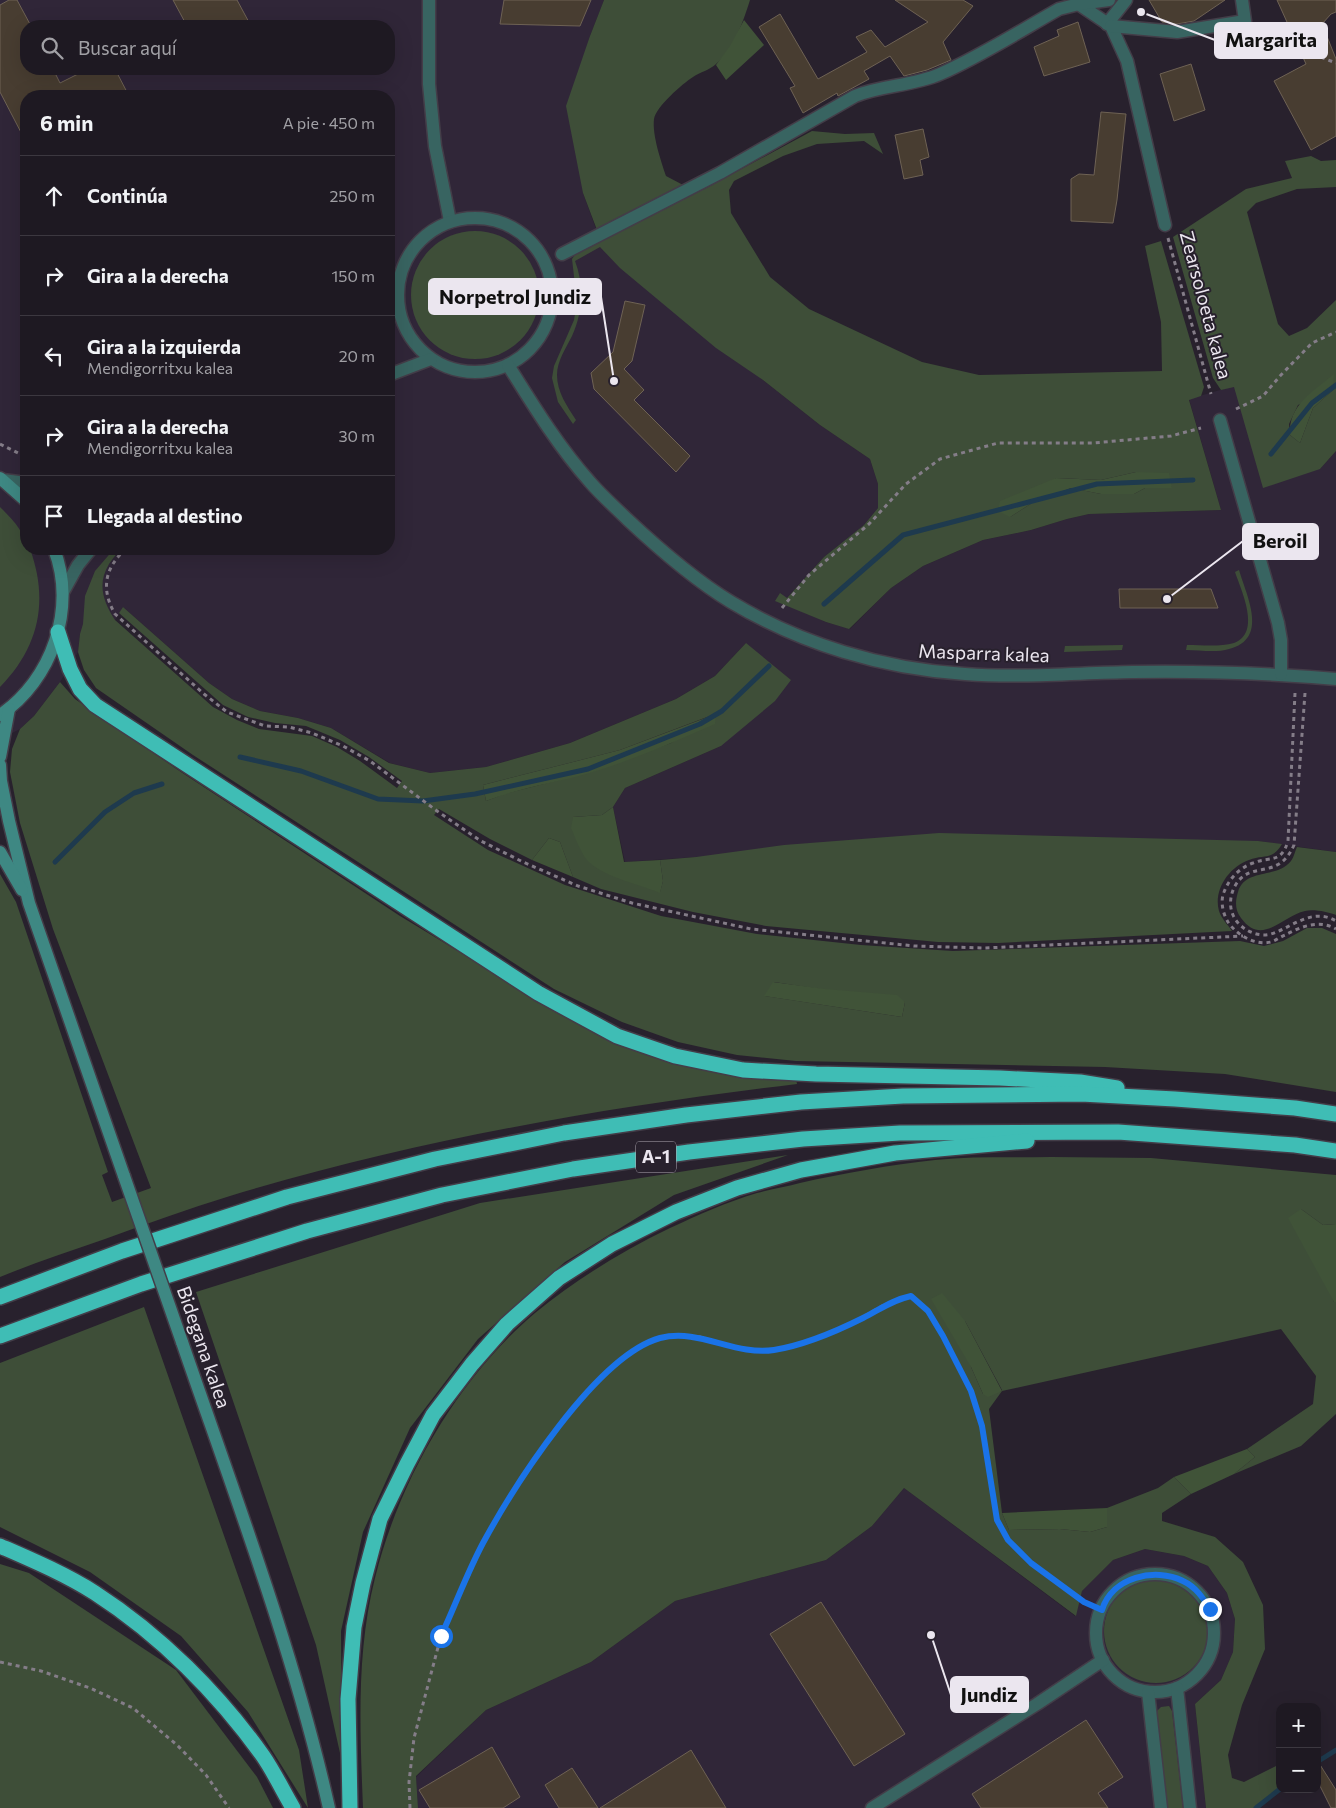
<!DOCTYPE html>
<html lang="es">
<head>
<meta charset="utf-8">
<style>
  body { margin:0; font-family:Commissioner,sans-serif; background:#2b262f; color:#f1f3f6 }
  .controls { position:absolute; right:15px; bottom:15px; display:grid; overflow:hidden; border-radius:10px; box-shadow:0 5px 20px #0002 }
  .controls button { width:45px; height:45px; display:grid; place-items:center; padding:0; border:0; border-bottom:1px solid #3c3840; background:#1e1922; color:#f1f3f6; font:25px sans-serif }
  .stop { position:absolute; width:15px; height:15px; margin:-11px; border:4px solid #1a73e8; border-radius:50%; background:#fff }
  .stop.end { background:#1a73e8; border-color:#fff; box-shadow:0 1px 5px #0008 }
  .list { margin:0; padding:0; list-style:none }
  h2 { display:flex; justify-content:space-between; align-items:center; height:65px; margin:0; padding:0 20px; font-size:21px }
  h2 small { font-size:16px; font-weight:400; color:#a1a0a5 }
  .list li { display:grid; grid-template-columns:32px 1fr auto; gap:15px; align-items:center; box-sizing:border-box; height:80px; padding:0 20px; border-top:1px solid #3c3840 }
  .list b { display:block; font-size:19px; white-space:nowrap }
  .list p { margin:0; font-size:16px; white-space:nowrap; color:#a1a0a5 }
  .list em { font-size:16px; font-style:normal; color:#a1a0a5 }
  .icon { flex:none; width:28px; height:28px; fill:none; stroke:currentColor; stroke-width:2; stroke-linecap:round; stroke-linejoin:round }
  .map { position:relative; flex:none; width:1336px; height:1808px; overflow:hidden }
  .search { position:absolute; background:#1e1922; box-shadow:0 5px 20px #0002; left:20px; top:20px; width:375px; height:55px; display:flex; align-items:center; gap:12px; box-sizing:border-box; padding:0 18px; border-radius:20px; color:#a1a0a5; font-size:19px }
  .panel { position:absolute; background:#1e1922; box-shadow:0 5px 20px #0002; left:20px; top:90px; width:375px; height:465px; border-radius:20px }
  .map>svg:first-child { display:block }
  .built { fill:#302638; fill-rule:evenodd }
  .green { fill:#3e4e38; fill-rule:evenodd }
  .forest { fill:#405338 }
  .lines { fill:none; stroke-linecap:round; stroke-linejoin:round }
  .stream { stroke:#1e3a4e; stroke-width:5 }
  .building { fill:#483d31; stroke:#6e6254 }
  .street-casing { stroke:#433d48; stroke-width:15 }
  .secondary-casing { stroke:#433d48; stroke-width:15 }
  .highway-casing { stroke:#433d48; stroke-width:18 }
  .path { stroke:#847d88; stroke-width:3; stroke-dasharray:4 4; stroke-linecap:butt }
  .street { stroke:#386461; stroke-width:12 }
  .secondary { stroke:#3e8883; stroke-width:12 }
  .highway { stroke:#3fbdb5; stroke-width:15 }
  .secondary-bridge-casing { stroke:#433d48; stroke-width:15; stroke-linecap:butt }
  .secondary-bridge { stroke:#3e8883; stroke-width:12 }
  .route { stroke:#1a73e8; stroke-width:6 }
  .labels { text-anchor:middle; stroke-width:4; stroke-linejoin:round; paint-order:stroke }
  .shield { fill:#28212d; stroke:#b0abb5; stroke-width:1 }
  .shield-label { font-size:18px; font-weight:bold; fill:#ebe6ef }
  .street-label { font-size:19px; fill:#ebe6ef; stroke:#28212d }
  .leader { fill:none; stroke:#ebe6ef; stroke-width:2 }
  .callout-dot { fill:#ebe6ef; stroke:#28212d; stroke-width:2 }
  .callout { fill:#ebe6ef; stroke:#ebe6ef; stroke-width:2 }
  .callout-label { font-size:20px; text-anchor:middle; font-weight:bold; fill:#111 }
</style>
</head>
<body>
<div class="map">
<svg width="1336" height="1808" viewBox="0 0 1336 1808">
  <rect width="100%" height="100%" fill="#28212d"/>
  <g class="built">
    <path d="M0,0H604L590,36L583,193L600,240L763,380L820,425L870,459L878,484V508L864,525L824,557L787,598L776,600L826,622L850,629L891,588L923,566L983,540L1031,530L1067,519L1089,514L1221,510L1189,399L1234,386L1320,469L1336,451V852L1258,841L696,857L625,862L613,807L625,788L721,746L746,643L715,676L676,699L570,743L486,767L430,773L390,763L331,728L298,718L260,711L232,699L209,683L123,607L112,625L80,634L78,652L60,682L34,716L20,729L0,739ZM26,26H389V69H26ZM26,96H389V549H26Z"/>
    <path d="M904,1488L1075,1616L1082,1591L1113,1560L1145,1549L1184,1556L1208,1566L1227,1593L1235,1619L1233,1652L1221,1680L1195,1704L1206,1808H418L416,1777L486,1710L591,1662L675,1601L826,1560L872,1526Z"/>
  </g>
  <g class="green">
    <path d="M604,0H750C743,22 734,49 716,64C710,70 700,72 693,77C682,84 656,107 654,119C652,135 661,161 666,176L685,186L597,230L583,193L566,106L590,36Z"/>
    <path d="M812,131L845,134L874,133L883,154L864,141L817,144L783,156L734,181L729,190L731,213L770,277L809,309L922,362L979,375L1162,371L1161,322L1145,246L1161,241L1204,387L1201,396L1189,400L1221,510L1089,514L1067,519L1031,530L983,540L923,566L891,588L849,629L826,622L775,601L780,593L787,598L824,557L864,525L878,508V484L870,459L820,425L763,380L716,348L620,268L600,247L575,261C584,284 583,313 572,336C566,348 557,361 557,375C557,392 567,406 576,420L573,424L558,402L552,378L554,366L574,320L577,302L572,259L577,252L706,188ZM1136,472L1172,487L1145,488L1134,494H1101L1072,488L1032,503L1010,517L1056,478L1101,480Z"/>
    <path d="M1311,156L1321,161L1336,160V187L1297,189L1256,203L1247,212L1278,324L1289,336L1307,328L1336,300V451L1320,469L1263,488L1234,387L1221,390L1213,378L1173,237L1246,189L1292,178L1285,161ZM1333,390L1313,408L1300,443L1290,435L1289,424L1298,405Z"/>
    <circle cx="475" cy="295" r="64"/>
    <path d="M0,507C11,518 26,532 26,549H30C49,601 39,647 0,687Z"/>
    <path d="M114,549H122C116,553 113,559 109,564C97,584 103,601 115,620L213,707L237,720L259,729L312,736L337,747L360,761L397,788L402,781L369,757L340,740L306,726L275,723L248,717L223,705L119,613L123,607L209,683L232,699L260,711L298,718L331,728L389,763L430,773L486,767L570,743L676,699L715,676L746,643L791,680L775,701L721,746L625,788L613,807L602,815L573,817L641,885L660,892L663,881L660,860L696,857L784,845L939,833L1258,841L1282,844C1272,861 1264,854 1249,860C1229,867 1213,890 1219,911C1221,918 1228,925 1232,931L998,943L938,942L766,926L693,912L601,889L573,877L560,842L549,838L532,860L490,839L439,809L434,815L488,850L565,885L661,916L757,934L861,945L953,951L1240,941L1264,946L1283,941L1307,928H1322L1336,934V1092L1225,1074L1105,1067L796,1061L737,1055L678,1042L622,1022L554,989L193,755L96,688L84,670L78,652L80,634L83,624L85,596L95,571ZM715,714L671,743L591,772L504,794L486,801L483,785L620,750ZM774,982L905,1002L902,1017L765,996Z"/>
    <path d="M1239,570C1247,597 1269,639 1229,649C1216,653 1200,650 1186,650L1187,645C1202,645 1220,647 1234,643C1262,633 1241,590 1235,572Z"/>
    <path d="M1123,645L1122,650L1064,652L1065,646Z"/>
    <path d="M60,682L75,699L181,772L400,916L552,1008L599,1034L796,1079L797,1084C605,1107 415,1140 230,1196C188,1209 146,1224 105,1239C70,1251 34,1263 0,1277V874L16,902L108,1172L102,1175L112,1202L151,1188L53,929L20,823L10,772L12,749L20,729L34,716Z"/>
    <path d="M1297,847L1336,852V915C1328,912 1314,909 1305,911C1282,916 1262,947 1241,918C1235,910 1235,902 1238,892C1245,868 1277,879 1291,861C1294,857 1295,851 1297,847Z"/>
    <path d="M788,1155L674,1195L565,1262L478,1339L410,1428L363,1532L341,1631L342,1762L316,1645L196,1292L480,1203Z"/>
    <path d="M1051,1157L1151,1158L1336,1175V1224L1323,1225L1301,1209L1334,1302H1336V1414L1301,1446L1234,1474L1255,1457L1247,1449L1313,1404L1316,1376L1281,1329L1002,1391L989,1409L1002,1513L1009,1530L1060,1529L1090,1532L1107,1527V1508L1158,1488L1174,1477L1191,1494L1162,1513V1521L1215,1537L1243,1562L1263,1605L1265,1649L1242,1705L1228,1755L1232,1778L1244,1782L1280,1764V1787L1257,1808H1206L1195,1704L1221,1680L1233,1652L1235,1619L1227,1593L1208,1566L1184,1556L1145,1549L1113,1560L1082,1591L1076,1616L904,1488L872,1526L826,1560L675,1601L591,1662L486,1710L416,1776L418,1808H363C360,1731 356,1653 375,1578C399,1480 458,1378 535,1313C577,1279 622,1251 670,1228C698,1215 727,1202 757,1193C771,1189 785,1187 800,1183C844,1173 890,1165 935,1160C973,1156 1013,1158 1051,1157ZM965,1321L1002,1390V1391L983,1394L971,1367Z"/>
    <path d="M144,1307L299,1750L308,1808L248,1712L181,1636L90,1572L0,1527V1363Z"/>
    <path d="M0,1564L29,1573L176,1670L257,1777L273,1808H0Z"/>
    <circle cx="1156" cy="1631" r="52"/>
    <path d="M1169,1706L1172,1711L1183,1808H1167L1157,1711L1161,1707Z"/>
  </g>
  <g class="forest">
    <path d="M744,20L764,45L726,80L716,65L730,46Z"/>
    <path d="M1334,374L1333,390L1313,408L1300,443L1290,435C1288,405 1313,392 1334,374Z"/>
    <path d="M1136,472L1169,473L1172,488H1145L1134,494H1101L1071,488L1032,503L1010,517L998,511L1000,501L1056,478L1101,480Z"/>
    <path d="M716,714L715,724C674,742 633,760 590,773C555,783 519,788 486,801L483,785L620,750Z"/>
    <path d="M613,807L624,862L660,860L663,881L660,893C639,884 606,878 589,862C582,856 575,837 571,828L573,817L602,815Z"/>
    <path d="M549,838L560,842L573,877L532,860Z"/>
    <path d="M773,982L825,989L897,995L905,1002L902,1017L764,996Z"/>
    <path d="M1301,1209L1323,1225L1336,1224V1302H1334L1288,1218Z"/>
    <path d="M942,1293L965,1321L1002,1391L988,1397L983,1394L971,1367L931,1299Z"/>
    <path d="M1247,1449L1255,1457L1234,1474L1191,1494L1174,1477Z"/>
    <path d="M1107,1508V1527L1090,1532L1060,1529L1009,1530L1002,1513Z"/>
  </g>
  <g class="lines">
    <g class="stream">
      <path d="M1271,454L1312,403L1336,385"/>
      <path d="M824,604L903,535L1097,484L1193,480"/>
      <path d="M240,757L301,771L378,799L423,801L475,794L588,769L700,724L722,711L769,666"/>
      <path d="M55,862L105,812L134,793L162,784"/>
      <path d="M1317,1762L1336,1750"/>
      <path d="M1256,1808L1280,1789"/>
    </g>
  </g>
  <g class="building">
    <path d="M9,0H17L31,26H26V69H53L60,83L88,69H115L129,96H26V142L0,92V5Z"/>
    <path d="M173,0H237L251,26H187Z"/>
    <path d="M504,0H591L580,26L500,24Z"/>
    <path d="M895,0H963L973,6L943,42L951,60L927,70L904,76L890,56L864,71L869,79L838,96L837,93L803,113L790,88L795,86L759,27L780,14L818,79L867,52L856,37L871,30L885,47L928,22Z"/>
    <path d="M1149,0H1225L1194,21L1177,24L1162,22Z"/>
    <path d="M1277,0H1336V12L1331,14L1322,24L1336,59V136L1311,150L1274,81L1306,64Z"/>
    <path d="M1078,22L1090,62L1044,76L1034,47L1059,36L1057,30Z"/>
    <path d="M1191,64L1205,110L1174,121L1160,74Z"/>
    <path d="M1101,112L1126,114L1117,200L1113,223L1071,221V179L1079,174L1094,175Z"/>
    <path d="M923,129L929,157L920,160L923,175L904,179L895,135Z"/>
    <path d="M625,301L645,305L632,361L624,369L644,390L634,400L690,456L676,472L594,389L591,373L613,352Z"/>
    <path d="M1119,589H1211L1218,608H1120Z"/>
    <path d="M821,1602L905,1734L854,1766L770,1634Z"/>
    <path d="M1086,1720L1123,1777L1098,1793L1108,1808H981L972,1794Z"/>
    <path d="M492,1747L520,1797L503,1808H430L419,1790Z"/>
    <path d="M691,1750L726,1808H600Z"/>
    <path d="M1317,1760L1336,1790V1808H1331L1317,1780Z"/>
    <path d="M572,1768L598,1808H559L545,1785Z"/>
  </g>
  <g class="lines">
    <g class="street-casing">
      <g id="street">
        <path d="M429,0V84L435,146L450,221"/>
        <path d="M1077,3L1111,26L1127,61L1165,225"/>
        <path d="M1107,24L1126,0"/>
        <path d="M1111,26L1177,32L1245,21L1242,0"/>
        <circle cx="475" cy="295" r="77"/>
        <path d="M562,254L720,173L855,96C882,85 913,86 940,74C981,56 1020,31 1059,9L1079,4L1109,0"/>
        <path d="M508,365C533,405 558,446 590,482C601,495 615,507 627,519C659,549 693,579 731,602C801,644 883,669 965,674C1021,678 1076,673 1132,672C1200,671 1268,673 1336,679"/>
        <path d="M389,375L431,359"/>
        <path d="M1220,420L1278,623L1281,640V674"/>
        <path d="M3,480L26,483"/>
        <path d="M63,592L78,565L91,549"/>
        <circle cx="1155" cy="1633" r="59"/>
        <path d="M1177,1688L1190,1808"/>
        <path d="M1148,1692L1161,1808"/>
        <path d="M872,1808L1037,1704L1103,1660"/>
      </g>
    </g>
    <g class="secondary-casing">
      <g id="secondary">
        <path d="M0,478L26,501"/>
        <path d="M0,715C52,680 77,608 54,549"/>
        <path d="M0,757L9,709"/>
        <path d="M0,765L1,781L9,821L29,903L124,1176"/>
        <path d="M0,852L22,890"/>
        <path d="M182,1342C235,1496 293,1649 329,1808"/>
      </g>
    </g>
    <g class="highway-casing">
      <g id="highway">
        <path d="M58,632L70,669L80,689L95,705L538,993L617,1036L675,1056L743,1070L816,1074L1000,1078L1080,1082L1117,1088"/>
        <path d="M0,1297L122,1251L287,1197L435,1159L564,1133L686,1115L801,1102L903,1096L1081,1094L1175,1099L1295,1108L1336,1114"/>
        <path d="M0,1336L141,1284L307,1231L442,1195L573,1169L689,1152L803,1139L900,1133L1118,1132L1295,1145L1336,1151"/>
        <path d="M0,1546C32,1560 65,1574 95,1593C160,1635 218,1693 263,1756C274,1772 283,1791 293,1808"/>
        <path d="M350,1808L348,1699L354,1627L363,1583L380,1519L407,1464L433,1415L472,1364L507,1324L559,1278L612,1244L676,1212L737,1188L801,1170L895,1153L1027,1141"/>
      </g>
    </g>
    <g class="path">
      <path d="M1255,29L1263,35L1336,63"/>
      <path d="M1168,238L1211,394"/>
      <path d="M1236,409L1263,396L1280,376L1312,343L1336,332"/>
      <path d="M0,444L26,457"/>
      <path d="M126,549C104,568 101,590 115,614L204,694L227,712L265,726L289,727L312,733L343,746L370,761L437,811L481,841L523,862L578,886L632,903L751,929L914,946L984,948L1243,936"/>
      <path d="M782,608L809,575L869,524L906,484L940,459L998,443H1093L1171,436L1201,428"/>
      <path d="M1295,693L1288,841C1281,864 1271,856 1253,863C1239,868 1229,879 1224,892C1220,901 1223,914 1228,922C1236,934 1254,946 1271,942C1275,941 1280,937 1285,935C1300,927 1319,919 1336,929"/>
      <path d="M1305,693L1294,845C1278,882 1250,859 1235,886C1230,895 1229,906 1233,915C1239,929 1257,938 1271,934C1293,927 1312,907 1336,921"/>
      <path d="M0,1662L41,1671L90,1688L133,1708L177,1745L206,1775L229,1808"/>
      <path d="M410,1808L409,1782L414,1738L441,1636L483,1544L523,1475L579,1401L603,1376L634,1349L658,1339L677,1335L700,1337L740,1349L773,1350L796,1345L842,1329L886,1304L911,1296L928,1311L943,1336L971,1391L983,1426L997,1520L1009,1540L1031,1563L1084,1602L1102,1610"/>
    </g>
    <use href="#street" class="street"/>
    <use href="#secondary" class="secondary"/>
    <use href="#highway" class="highway"/>
    <g class="secondary-bridge-casing">
      <path id="secondary-bridge" d="M124,1176L182,1342"/>
    </g>
    <use href="#secondary-bridge" class="secondary-bridge"/>
  </g>
  <g class="lines">
    <path class="route" d="M441,1636C455,1606 467,1573 483,1543C514,1486 596,1356 660,1338C700,1328 734,1356 774,1350C805,1345 835,1332 863,1318C879,1310 892,1300 911,1296L928,1311L943,1336L971,1391L982,1426L997,1520L1008,1540L1031,1563L1084,1602L1102,1610C1112,1577 1155,1567 1183,1581C1196,1587 1203,1598 1210,1609"/>
  </g>
  <g class="labels">
    <rect class="shield" x="636" y="1141.5" width="40" height="31" rx="4"/>
    <g class="shield-label">
      <text x="656" y="1163">A-1</text>
    </g>
    <g class="street-label">
      <text transform="translate(1206 305) rotate(75)" y="7">Zearsoloeta kalea</text>
      <text transform="translate(984 653) rotate(2)" y="7">Masparra kalea</text>
      <text transform="translate(204 1347) rotate(71)" y="7">Bidegana kalea</text>
    </g>
  </g>
  <path class="leader" d="M1141 12L1215 40M614 381L601 297M1167 599L1243 541M931 1635L951 1695"/>
  <g class="callout-dot">
    <circle cx="1141" cy="12" r="5"/>
    <circle cx="614" cy="381" r="5"/>
    <circle cx="1167" cy="599" r="5"/>
    <circle cx="931" cy="1635" r="5"/>
  </g>
  <g class="callout">
    <rect x="1215" y="23" width="112" height="35" rx="5"/>
    <rect x="429" y="279" width="172" height="35" rx="5"/>
    <rect x="1243" y="524" width="75" height="35" rx="5"/>
    <rect x="951" y="1677" width="77" height="35" rx="5"/>
  </g>
  <g class="callout-label">
    <text x="1271" y="47">Margarita</text>
    <text x="515" y="304">Norpetrol Jundiz</text>
    <text x="1280" y="548">Beroil</text>
    <text x="989" y="1702">Jundiz</text>
  </g>
</svg>
<div class="controls">
<button>+</button>
<button>−</button>
</div>
<div class="stop" style="left:441px;top:1636px"></div>
<div class="stop end" style="left:1210px;top:1609px"></div>
<div class="search"><svg class="icon" aria-label="search" viewBox="0 0 24 24"><circle cx="10" cy="10" r="6"/><path d="M15 15l6 6"/></svg>Buscar aquí</div>
<section class="panel">
<h2>6 min<small>A pie · 450 m</small></h2>
<ul class="list">
<li><svg class="icon" aria-label="ahead" viewBox="0 0 24 24"><path d="M12 20V5M6 11l6-6 6 6"/></svg><div><b>Continúa</b></div><em>250 m</em></li>
<li><svg class="icon" aria-label="right" viewBox="0 0 24 24"><path d="M7 20v-9h11M14 6l5 5-5 5"/></svg><div><b>Gira a la derecha</b></div><em>150 m</em></li>
<li><svg class="icon" aria-label="left" viewBox="0 0 24 24"><path d="M17 20v-9H6M10 6l-5 5 5 5"/></svg><div><b>Gira a la izquierda</b><p>Mendigorritxu kalea</p></div><em>20 m</em></li>
<li><svg class="icon" aria-label="right" viewBox="0 0 24 24"><path d="M7 20v-9h11M14 6l5 5-5 5"/></svg><div><b>Gira a la derecha</b><p>Mendigorritxu kalea</p></div><em>30 m</em></li>
<li><svg class="icon" aria-label="arrive" viewBox="0 0 24 24"><path d="M6 21V4h12l-3 4 3 4H6"/></svg><div><b>Llegada al destino</b></div></li>
</ul>
</section>
</div>
</body>
</html>
